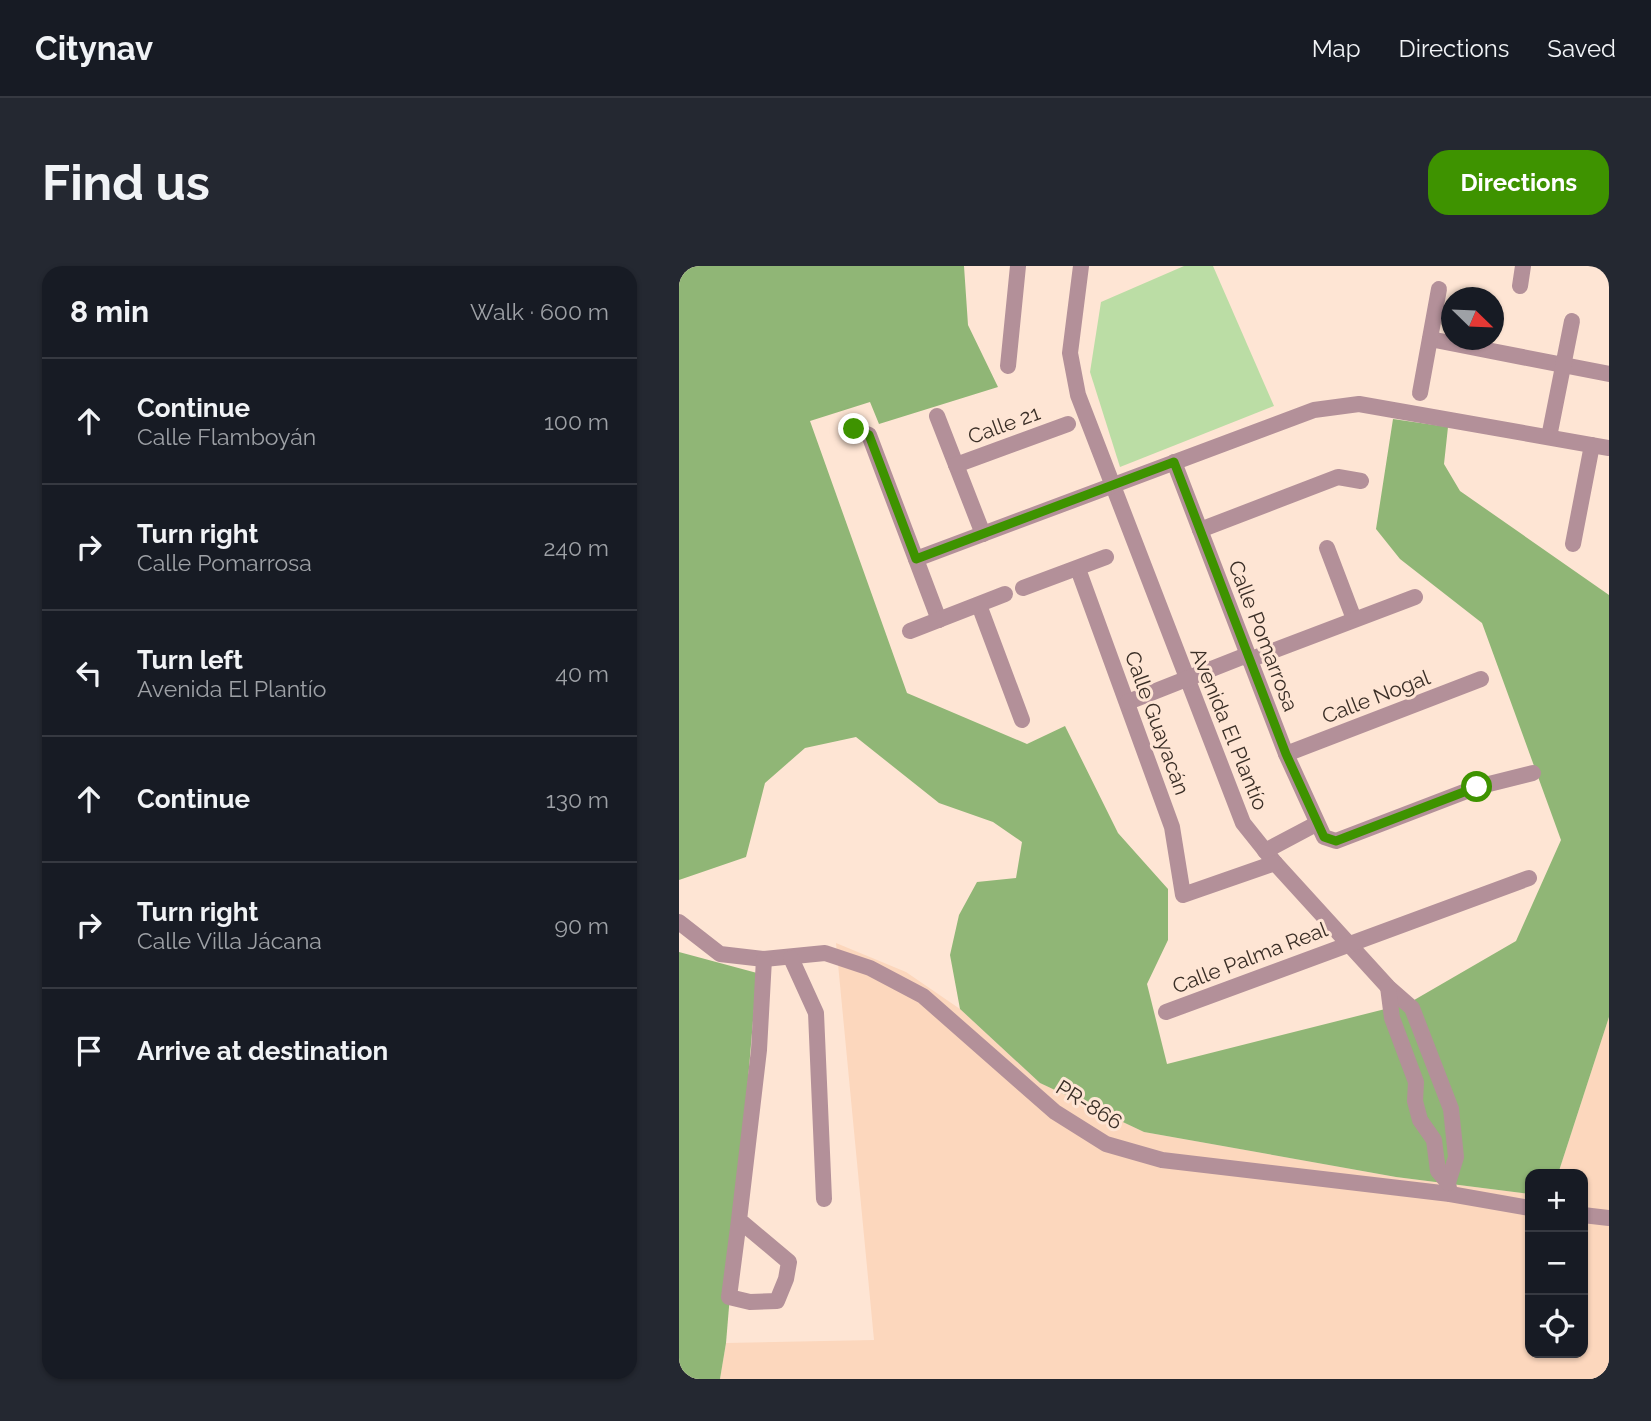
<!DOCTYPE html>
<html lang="en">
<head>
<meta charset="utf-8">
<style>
  body { margin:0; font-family:Raleway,sans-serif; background:#242831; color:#f1f3f6 }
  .controls { position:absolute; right:21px; bottom:21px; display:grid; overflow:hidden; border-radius:14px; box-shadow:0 2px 5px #0004 }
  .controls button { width:63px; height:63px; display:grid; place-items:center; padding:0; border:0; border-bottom:2px solid #363941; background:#171b24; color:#f1f3f6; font:35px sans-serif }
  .compass { position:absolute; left:762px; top:21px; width:63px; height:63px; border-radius:50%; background:#171b24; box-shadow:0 2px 5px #0004; rotate:113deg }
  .stop { position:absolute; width:21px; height:21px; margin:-16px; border:5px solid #3e9300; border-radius:50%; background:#fff }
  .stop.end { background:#3e9300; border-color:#fff; box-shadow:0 2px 7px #0008 }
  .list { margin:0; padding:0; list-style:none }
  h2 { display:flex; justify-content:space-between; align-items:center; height:91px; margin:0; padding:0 28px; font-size:30px }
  h2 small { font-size:23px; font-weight:400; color:#9ea1a6 }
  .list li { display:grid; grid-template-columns:46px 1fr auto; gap:21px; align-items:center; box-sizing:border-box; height:126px; padding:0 28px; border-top:2px solid #363941 }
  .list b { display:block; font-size:26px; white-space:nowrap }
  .list p { margin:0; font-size:23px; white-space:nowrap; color:#9ea1a6 }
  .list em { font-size:23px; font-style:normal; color:#9ea1a6 }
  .icon { flex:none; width:38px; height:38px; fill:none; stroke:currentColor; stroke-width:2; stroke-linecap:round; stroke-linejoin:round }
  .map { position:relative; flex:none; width:930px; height:1113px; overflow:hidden; border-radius:21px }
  header { display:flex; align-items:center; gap:42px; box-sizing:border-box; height:98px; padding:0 35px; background:#171b24; border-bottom:2px solid #363941 }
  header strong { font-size:33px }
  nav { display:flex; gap:38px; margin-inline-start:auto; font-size:24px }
  .intro { display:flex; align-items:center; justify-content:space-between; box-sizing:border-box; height:168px; padding:0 42px }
  h1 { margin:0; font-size:49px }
  .button { padding:18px 32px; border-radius:21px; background:#3e9300; color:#fff; font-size:24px; font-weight:700 }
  main { display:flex; gap:42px; padding:0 42px }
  aside { flex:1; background:#171b24; border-radius:21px; box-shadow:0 2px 5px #0004 }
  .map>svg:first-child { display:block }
  .built { fill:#fcd7bd }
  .green { fill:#bbdda5 }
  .forest { fill:#90b676 }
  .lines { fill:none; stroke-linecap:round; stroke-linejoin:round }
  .minor { stroke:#b39099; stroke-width:16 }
  .route { stroke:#3e9300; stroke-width:9 }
  .labels { text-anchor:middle; stroke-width:6; stroke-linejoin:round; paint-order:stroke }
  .street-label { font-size:21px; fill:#3b2f27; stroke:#fee5d4 }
</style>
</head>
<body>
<header>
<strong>Citynav</strong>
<nav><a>Map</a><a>Directions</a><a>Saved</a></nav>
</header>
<div class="intro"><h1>Find us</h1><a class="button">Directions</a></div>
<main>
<aside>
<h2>8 min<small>Walk · 600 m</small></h2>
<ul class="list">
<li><svg class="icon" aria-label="ahead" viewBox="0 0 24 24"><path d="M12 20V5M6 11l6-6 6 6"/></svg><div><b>Continue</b><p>Calle Flamboyán</p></div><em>100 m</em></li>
<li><svg class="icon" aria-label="right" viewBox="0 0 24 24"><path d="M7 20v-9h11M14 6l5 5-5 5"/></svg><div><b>Turn right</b><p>Calle Pomarrosa</p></div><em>240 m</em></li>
<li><svg class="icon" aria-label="left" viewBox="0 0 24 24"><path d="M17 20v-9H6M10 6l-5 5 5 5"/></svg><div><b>Turn left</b><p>Avenida El Plantío</p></div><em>40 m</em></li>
<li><svg class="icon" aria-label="ahead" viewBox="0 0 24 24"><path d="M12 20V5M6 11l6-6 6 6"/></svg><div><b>Continue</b></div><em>130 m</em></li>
<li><svg class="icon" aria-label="right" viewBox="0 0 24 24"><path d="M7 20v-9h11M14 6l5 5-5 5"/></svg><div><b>Turn right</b><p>Calle Villa Jácana</p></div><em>90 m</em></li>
<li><svg class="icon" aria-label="arrive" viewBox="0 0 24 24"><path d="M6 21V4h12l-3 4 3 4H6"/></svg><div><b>Arrive at destination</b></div></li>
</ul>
</aside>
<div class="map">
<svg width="930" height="1113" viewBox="0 0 930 1113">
  <rect width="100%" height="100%" fill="#fee5d4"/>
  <path class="built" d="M157,677L227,706L281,743L361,817L465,866L717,911L851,928V1087H904V908H879L930,751V1113H41L47,1077L195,1074Z"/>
  <path class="green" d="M505,0H534L595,140L441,201L411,106L422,36Z"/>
  <g class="forest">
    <path d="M0,0H285L289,59L319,121L200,158L191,136L131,155L228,427L348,478L386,460L439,567L489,623V674L468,718L488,798L730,737L837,675L882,574L803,357L721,293L697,263L714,153L769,161L765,198L781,225L930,329V751L879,908H851V928L717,911L465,866L361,817L281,743L271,689L280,649L298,616L337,612L343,576L314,556L260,537L177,471L126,482L86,517L67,591L0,614Z"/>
    <path d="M0,686L78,707L47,1077L41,1113H0Z"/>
  </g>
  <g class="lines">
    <g class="minor">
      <path d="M402,0L391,87L399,129L564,557L596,597L709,721L733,742L772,843L777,891L769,917L771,928"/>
      <path d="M841,20L844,0"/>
      <path d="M751,73L930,108"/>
      <path d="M329,100L339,0"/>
      <path d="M741,127L760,23"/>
      <path d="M258,150L304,268"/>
      <path d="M175,163L190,169L260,354"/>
      <path d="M870,171L893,55"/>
      <path d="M495,196L607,488L645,571L657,575L798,521L854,507"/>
      <path d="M277,199L389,158"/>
      <path d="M521,264L659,211L682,215"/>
      <path d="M894,278L913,179"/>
      <path d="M648,282L675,353"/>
      <path d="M237,293L635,144L680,138L930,182"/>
      <path d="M399,303L493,561L504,629L596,597"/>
      <path d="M344,322L427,291"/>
      <path d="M300,339L343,454"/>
      <path d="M231,365L326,328"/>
      <path d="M570,394L736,331"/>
      <path d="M449,436L568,389"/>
      <path d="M607,488L802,413"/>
      <path d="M586,585L637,558"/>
      <path d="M0,656L41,688L85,693L146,687L191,702L244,730L376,846L427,878L483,894L771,928L851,942"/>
      <path d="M112,692L137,747L145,933"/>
      <path d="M709,721L713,752L737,816L736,835L741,854L755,874L759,905L769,917"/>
      <path d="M487,746L850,612"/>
      <path d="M904,949L930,952"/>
      <path d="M60,954L50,1031L71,1036L98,1035L107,1013L110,996L60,954L80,784L85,693"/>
    </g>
  </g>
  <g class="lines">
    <path class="route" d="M175,163L190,169L237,293L495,196L607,488L645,571L657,575L798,521"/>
  </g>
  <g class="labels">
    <g class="street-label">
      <text transform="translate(325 159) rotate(-20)" y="7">Calle 21</text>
      <text transform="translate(584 370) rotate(69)" y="7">Calle Pomarrosa</text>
      <text transform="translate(697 431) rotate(-21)" y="7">Calle Nogal</text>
      <text transform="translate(478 457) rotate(70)" y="7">Calle Guayacán</text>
      <text transform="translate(550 463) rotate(68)" y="7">Avenida El Plantío</text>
      <text transform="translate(571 692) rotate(-21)" y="7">Calle Palma Real</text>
      <text transform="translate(410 839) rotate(32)" y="7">PR-866</text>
    </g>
  </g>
</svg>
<div class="controls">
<button>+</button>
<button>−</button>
<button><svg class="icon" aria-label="locate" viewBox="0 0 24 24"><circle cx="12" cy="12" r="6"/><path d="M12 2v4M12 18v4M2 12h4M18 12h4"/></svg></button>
</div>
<svg class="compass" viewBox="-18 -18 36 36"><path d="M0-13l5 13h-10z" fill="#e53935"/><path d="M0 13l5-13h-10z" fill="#9ea1a6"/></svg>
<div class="stop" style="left:798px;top:521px"></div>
<div class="stop end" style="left:175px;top:163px"></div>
</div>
</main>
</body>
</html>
